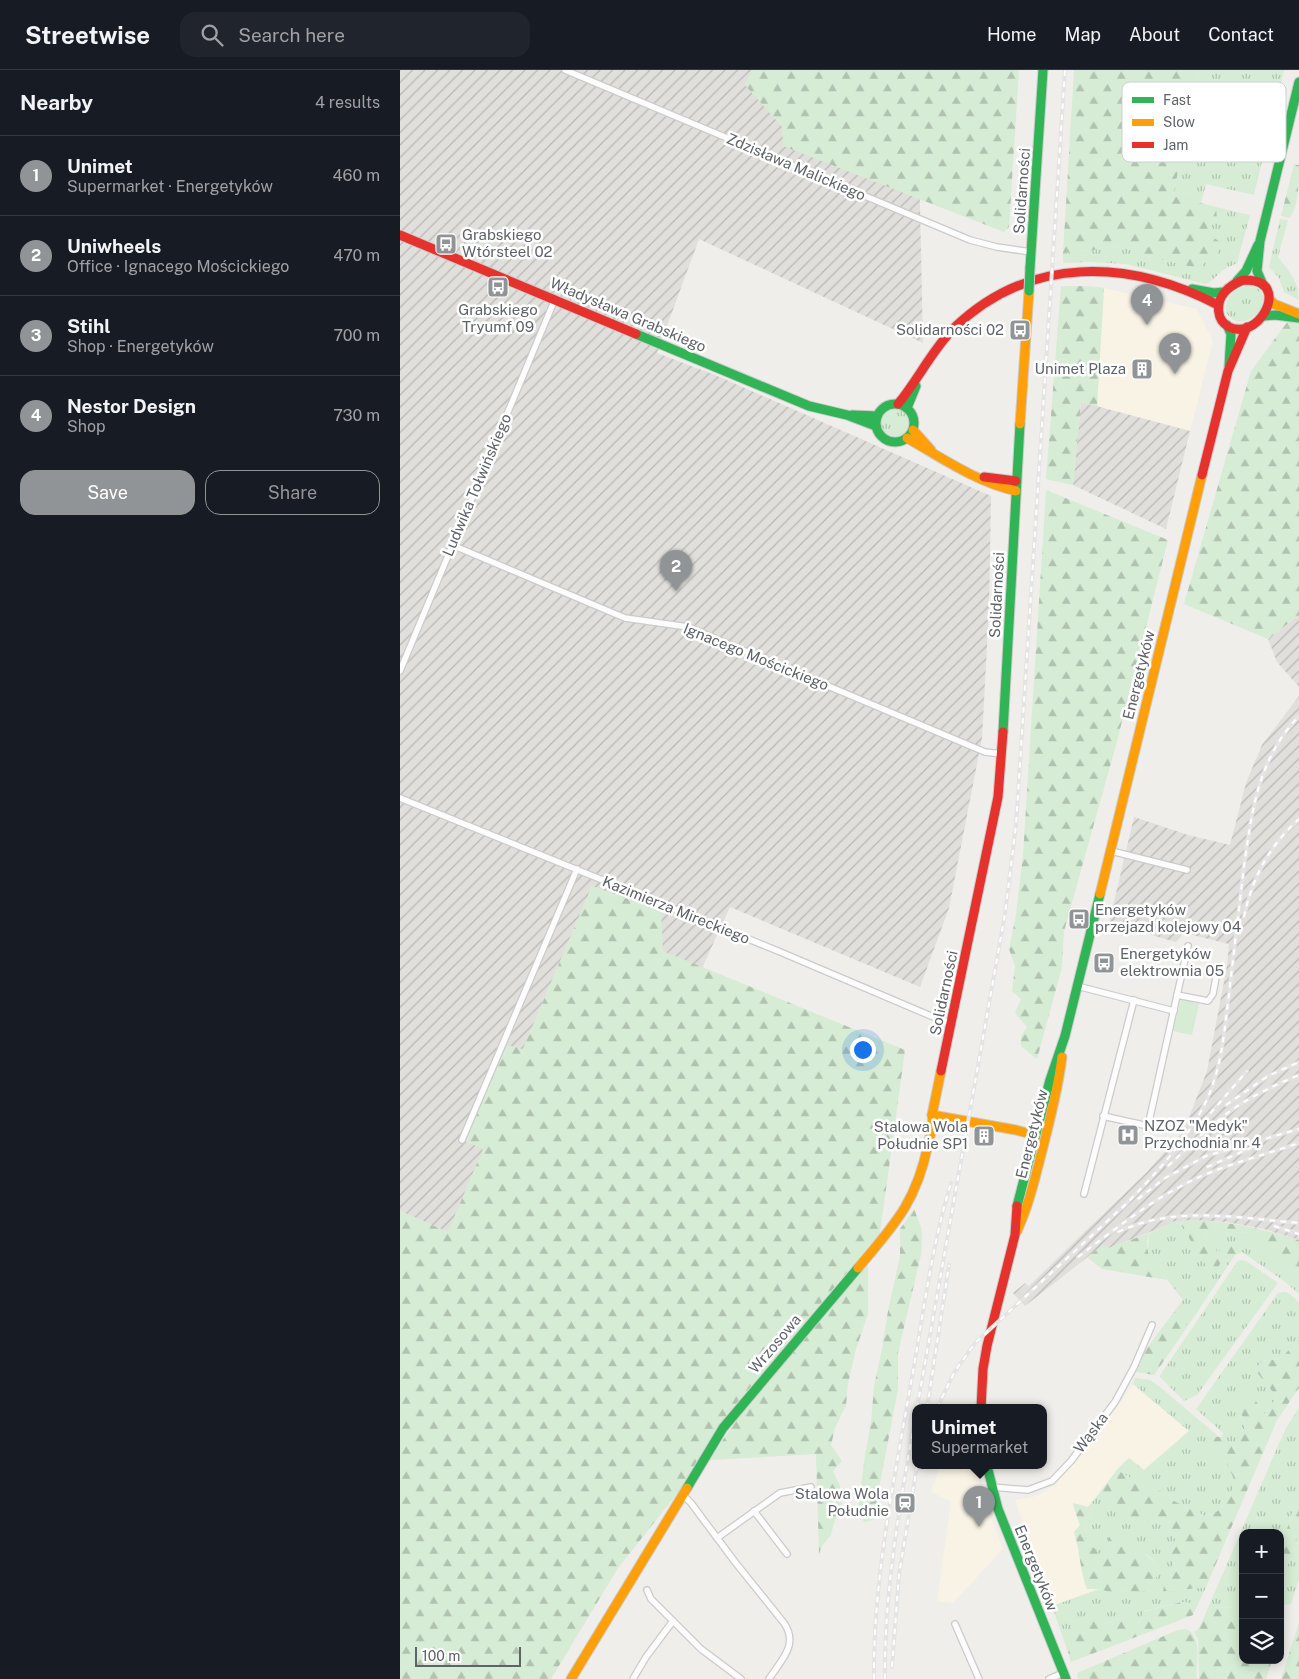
<!DOCTYPE html>
<html lang="en">
<head>
<meta charset="utf-8">
<style>
  body { margin:0; font-family:"Public Sans",sans-serif; background:#20242c; color:#f1f3f6 }
  .controls { position:absolute; right:15px; bottom:15px; display:grid; overflow:hidden; border-radius:10px; box-shadow:0 2px 12px #0003 }
  .controls button { width:45px; height:45px; display:grid; place-items:center; padding:0; border:0; border-bottom:1px solid #363941; background:#171b24; color:#f1f3f6; font:25px sans-serif }
  .scale { position:absolute; left:15px; bottom:12px; width:106px; box-sizing:border-box; padding-left:5px; border:2px solid #5e6369; border-top:0; font-size:14px; line-height:18px; white-space:nowrap; color:#5e6369; -webkit-text-stroke:4px #fff; paint-order:stroke }
  .you { position:absolute; left:462px; top:979px; width:18px; height:18px; margin:-12px; border:4px solid #fff; border-radius:50%; background:#1a73e8; box-shadow:0 0 0 8px #1a73e833 }
  .badge { display:grid; place-items:center; width:32px; height:32px; border-radius:50%; background:#919496; color:#fff; font-size:16px; font-weight:700 }
  .pin { position:absolute; translate:-50% -41px; filter:drop-shadow(0 1px 2px #0008) }
  .pin::after { content:''; position:absolute; top:26px; width:18px; height:15px; background:inherit; clip-path:polygon(0 0,100% 0,50% 100%) }
  .popup { position:absolute; left:512px; top:1334px; width:135px; height:65px; box-sizing:border-box; display:grid; place-content:center; border-radius:10px; background:#171b24; filter:drop-shadow(0 1px 4px #0005); font-size:16px; white-space:nowrap; color:#9ea1a6 }
  .popup b { font-size:19px; color:#f1f3f6 }
  .popup::after { content:''; position:absolute; left:50%; top:100%; margin-left:-10px; border:10px solid transparent; border-top-color:#171b24 }
  .list { margin:0; padding:0; list-style:none }
  h2 { display:flex; justify-content:space-between; align-items:center; height:65px; margin:0; padding:0 20px; font-size:21px }
  h2 small { font-size:16px; font-weight:400; color:#9ea1a6 }
  .list li { display:grid; grid-template-columns:32px 1fr auto; gap:15px; align-items:center; box-sizing:border-box; height:80px; padding:0 20px; border-top:1px solid #363941 }
  .list b { display:block; font-size:19px; white-space:nowrap }
  .list p { margin:0; font-size:16px; white-space:nowrap; color:#9ea1a6 }
  .list em { font-size:16px; font-style:normal; color:#9ea1a6 }
  .actions { display:flex; gap:10px; padding:15px 20px }
  .actions a { flex:1; padding:11px 0; border:1px solid #919496; border-radius:15px; text-align:center; font-size:18px; color:#919496 }
  .actions .main { background:#919496; color:#fff }
  .icon { flex:none; width:28px; height:28px; fill:none; stroke:currentColor; stroke-width:2; stroke-linecap:round; stroke-linejoin:round }
  .map { position:relative; flex:none; width:899px; height:1609px; overflow:hidden }
  header { display:flex; align-items:center; gap:30px; box-sizing:border-box; height:70px; padding:0 25px; background:#171b24; border-bottom:1px solid #363941 }
  header strong { font-size:24px }
  nav { display:flex; gap:28px; margin-inline-start:auto; font-size:18px }
  .search { width:350px; height:45px; background:#20242c; display:flex; align-items:center; gap:12px; box-sizing:border-box; padding:0 18px; border-radius:15px; color:#9ea1a6; font-size:19px }
  main { display:flex }
  aside { flex:1; background:#171b24 }
  .map>svg:first-child { display:block }
  .commercial { fill:#f8f3e4 }
  .industrial { fill:url(#industrial-furrows) }
  .grass { fill:url(#grass-tufts) }
  .forest { fill:url(#forest-firs) }
  .pitch { fill:#d6ecd4 }
  .lines { fill:none; stroke-linecap:round; stroke-linejoin:round }
  .street-casing { stroke:#cbcbcb; stroke-width:8 }
  .fast-casing { stroke:#cbcbcc; stroke-width:11 }
  .slow-casing { stroke:#cbcbcc; stroke-width:11 }
  .jam-casing { stroke:#cbcbcc; stroke-width:11 }
  .street { stroke:#fdfcfc; stroke-width:5.5 }
  .fast { stroke:#30b455; stroke-width:9 }
  .slow { stroke:#ff9f0a; stroke-width:9 }
  .jam { stroke:#e5322d; stroke-width:9 }
  .rail-casing { stroke:#e4e4e4; stroke-width:4 }
  .rail { stroke:#fff; stroke-width:2; stroke-dasharray:5.5; stroke-linecap:butt }
  .fast-bridge-casing { stroke:#cbcbcc; stroke-width:11; stroke-linecap:butt }
  .fast-bridge { stroke:#30b455; stroke-width:9 }
  .labels { text-anchor:middle; stroke-width:5; stroke-linejoin:round; paint-order:stroke }
  .street-label { font-size:15px; fill:#5e6369; stroke:#fff }
  .poi-label { font-size:15px; fill:#5e6369; stroke:#fff; text-anchor:start }
  .key { fill:#fff; stroke:#cfd0d2; stroke-width:1 }
  .key-label { font-size:14px; fill:#5e6369 }
</style>
</head>
<body>
<header>
<strong>Streetwise</strong>
<div class="search"><svg class="icon" aria-label="search" viewBox="0 0 24 24"><circle cx="10" cy="10" r="6"/><path d="M15 15l6 6"/></svg>Search here</div>
<nav><a>Home</a><a>Map</a><a>About</a><a>Contact</a></nav>
</header>
<main>
<aside>
<h2>Nearby<small>4 results</small></h2>
<ul class="list">
<li><span class="badge">1</span><div><b>Unimet</b><p>Supermarket · Energetyków</p></div><em>460 m</em></li>
<li><span class="badge">2</span><div><b>Uniwheels</b><p>Office · Ignacego Mościckiego</p></div><em>470 m</em></li>
<li><span class="badge">3</span><div><b>Stihl</b><p>Shop · Energetyków</p></div><em>700 m</em></li>
<li><span class="badge">4</span><div><b>Nestor Design</b><p>Shop</p></div><em>730 m</em></li>
</ul>
<div class="actions"><a class="main">Save</a><a>Share</a></div>
</aside>
<div class="map">
<svg width="899" height="1609" viewBox="0 0 899 1609">
  <defs>
    <pattern id="industrial-furrows" width="10" height="10" patternUnits="userSpaceOnUse" patternTransform="scale(1.25)"><rect width="10" height="10" fill="#e0dfdb"/><path d="M-1 1l2-2M0 10L10 0M9 11l2-2" fill="none" stroke="#b9b8b6"/></pattern>
    <pattern id="grass-tufts" width="24" height="20" patternUnits="userSpaceOnUse" patternTransform="scale(1.25)"><rect width="24" height="20" fill="#d6ecd4"/><path d="M3 7l-1-3M5 7V3M7 7l1-3M15 17l-1-3M17 17v-4M19 17l1-3" fill="none" stroke="#b1c3b0"/></pattern>
    <pattern id="forest-firs" width="22" height="20" patternUnits="userSpaceOnUse" patternTransform="scale(1.25)"><rect width="22" height="20" fill="#d6ecd4"/><path d="M5 1l3.5 6h-7zM16 11l3.5 6h-7z" fill="#b1c3b0"/></pattern>
  </defs>
  <rect width="100%" height="100%" fill="#efeeea"/>
  <g class="commercial">
    <path d="M704,218L797,239L813,271L790,361L697,336Z"/>
    <path d="M733,1314L789,1361L744,1400L729,1388L720,1395L685,1442L699,1519L652,1536L615,1430L637,1426L655,1415L715,1340Z"/>
    <path d="M540,1396H575L581,1420L603,1479L553,1533L537,1531L551,1432L531,1422Z"/>
  </g>
  <g class="industrial">
    <path d="M0,0H517L523,273L299,169L257,283L315,305L591,426L589,540L582,668L549,838L520,917L330,837L302,898L262,881L192,816L123,979L63,1070L84,1078L48,1162L0,1141Z"/>
    <path d="M681,332L790,361L766,459L673,415Z"/>
    <path d="M899,545V617L877,592L868,569Z"/>
    <path d="M899,626V1170L864,1159L826,1152L793,1150L770,1152V1154L709,1178L703,1175L625,1236L613,1223L625,1213L629,1216L673,1173L747,1102L784,1060L807,1001L827,896L829,874L784,863L776,872L709,853L734,747L788,765L830,775L846,713L862,675Z"/>
  </g>
  <g class="grass">
    <path d="M799,0H884L854,125L806,114L801,133L773,126Z"/>
    <path d="M816,137L850,145L837,193L823,200L809,213L805,214L726,194L689,192L663,193V184L674,180L691,181L703,177L721,176L743,185L800,199L807,156L817,149Z"/>
    <path d="M880,149L888,150L878,187C889,201 899,212 899,230L884,222L879,208L869,197Z"/>
    <path d="M849,215C885,223 843,272 826,242C824,226 835,219 849,215Z"/>
    <circle cx="495" cy="353" r="14"/>
    <path d="M779,1151L788,1161L789,1168L803,1189L822,1191L835,1185L788,1256L784,1253L779,1244L773,1243L783,1230L762,1203L755,1197L750,1189L748,1179L749,1163L770,1154L769,1152Z"/>
    <path d="M806,1160H815L822,1167L837,1162L849,1163L860,1177L870,1187L885,1197L899,1215V1224L884,1211L842,1182L841,1176H833L817,1184L807,1167Z"/>
    <path d="M841,1190L846,1191L878,1213L797,1325L784,1331L760,1307L761,1304L837,1192Z"/>
    <path d="M884,1222L888,1223L899,1232V1270L880,1289L862,1291L855,1300L877,1327L864,1345L859,1335L842,1345L846,1360L836,1376L822,1367L823,1363L796,1339L878,1223Z"/>
    <path d="M735,1308L750,1310L760,1317L819,1367H816L812,1375L813,1385L827,1392L836,1412C828,1428 824,1443 805,1446L774,1431L766,1423L745,1416L717,1400L729,1388L744,1400L789,1361L733,1314Z"/>
    <path d="M899,1338V1421L880,1481V1463H843V1537L808,1538L874,1385L886,1358Z"/>
    <path d="M697,1426L711,1430L717,1439L740,1455L758,1449C762,1452 767,1455 770,1459C785,1479 770,1503 763,1522L806,1517L798,1534L781,1532L744,1541L739,1553L724,1547L703,1554L689,1545L675,1551L668,1560L675,1570V1576L668,1582L652,1536L699,1519L713,1523L723,1520L735,1522L747,1520L759,1503C754,1479 732,1480 712,1479L701,1491L697,1480L685,1471V1458L692,1438L688,1437Z"/>
    <path d="M899,1464V1509L891,1534L880,1535V1514Z"/>
  </g>
  <g class="forest">
    <path d="M352,0H619L609,157L604,162L383,76L382,57L345,15Z"/>
    <path d="M674,0H799L773,126L816,137L817,149L808,156L807,163L820,172L818,184L808,188L800,199L743,185L721,176L703,177L691,181L674,180L663,184Z"/>
    <path d="M894,94L899,95C899,109 899,138 889,148L881,146Z"/>
    <path d="M661,216H687L704,218L697,336L681,332L673,415L646,409Z"/>
    <path d="M891,247L899,248V545L868,569L784,534L851,301Z"/>
    <path d="M646,420L768,470L716,675L664,861L662,897L637,989L621,976V966L627,957L615,943L621,929L612,921L615,896L609,879L616,845L623,785Z"/>
    <path d="M192,816L261,841L263,881L505,980L480,1163L325,1347L299,1387L284,1415L218,1498L151,1609H0V1141L48,1162L83,1079L62,1070L103,974L123,979Z"/>
    <path d="M514,1139L521,1157L522,1168L521,1185L498,1283V1319L473,1450L464,1452L458,1441L465,1385L471,1353L474,1316L482,1279L488,1241L500,1186V1159Z"/>
    <path d="M793,1150C833,1152 862,1159 899,1170V1215L885,1197L870,1187L860,1177L849,1163L837,1162L822,1167L815,1160H806L807,1167L815,1173L817,1183L824,1176H841L842,1182L822,1191L816,1200L807,1197L789,1168L788,1161L779,1151Z"/>
    <path d="M749,1163C742,1186 756,1194 767,1210L702,1199L687,1187L703,1175L709,1178Z"/>
    <path d="M468,1193V1244L456,1279L448,1314L446,1335L435,1358L431,1375L442,1391L433,1401L440,1416L442,1437L434,1452L431,1465L422,1476L419,1484L416,1384L310,1390L338,1347Z"/>
    <path d="M773,1243L779,1244L784,1253L788,1256L754,1305L736,1302L742,1285Z"/>
    <path d="M899,1270V1318L877,1350L806,1517L763,1522L766,1501L772,1499L775,1492L767,1481L776,1471L770,1459L758,1449L740,1455L717,1439L711,1430L697,1426L717,1400L745,1416L766,1423L774,1431L805,1446C824,1443 829,1427 835,1412L827,1392L813,1385L808,1379L816,1367H822L836,1376L846,1360L842,1345V1326L850,1323L865,1344L877,1327L855,1300L862,1291L880,1289Z"/>
    <path d="M899,1421V1464L881,1514L880,1481Z"/>
    <path d="M673,1433L692,1438L685,1458V1471L697,1480L701,1490L712,1479L708,1468L717,1461L725,1473L737,1474C744,1489 756,1486 759,1503L748,1520L735,1522L723,1520L713,1523L699,1519H687C680,1501 680,1481 674,1462L680,1455L674,1439Z"/>
    <path d="M781,1532L798,1534L793,1545L671,1592L668,1582L675,1576V1570L668,1560L675,1551L689,1545L703,1554L724,1547L739,1553L743,1542Z"/>
    <path d="M843,1537V1590H872L866,1609H799L798,1569L794,1562L800,1557L808,1538Z"/>
    <path d="M899,1552V1609H881Z"/>
    <path d="M786,1559C804,1568 795,1592 797,1609H678L677,1603L778,1560Z"/>
  </g>
  <path class="pitch" d="M781,929L799,934L792,965L773,961Z"/>
  <g class="lines">
    <g class="street-casing">
      <g id="street">
        <path d="M165,0L570,170L597,177L631,182"/>
        <path d="M52,475L225,548L288,557L585,682L602,684"/>
        <path d="M0,601L155,229"/>
        <path d="M0,728L378,881L538,949L552,953"/>
        <path d="M711,781L787,800"/>
        <path d="M677,916L774,941"/>
        <path d="M777,925L808,931L813,924L818,896"/>
        <path d="M703,1046L748,1056L788,876"/>
        <path d="M62,1070L177,799"/>
        <path d="M684,1124L734,930"/>
        <path d="M592,1417L628,1420L652,1411L671,1391L715,1332L734,1297L752,1255"/>
        <path d="M282,1424L291,1433L335,1492L384,1553C399,1575 381,1590 369,1609"/>
        <path d="M354,1441L387,1484"/>
        <path d="M317,1468L380,1423L411,1417"/>
        <path d="M247,1520L251,1529L301,1579L341,1609"/>
        <path d="M555,1554L579,1609"/>
        <path d="M233,1609L246,1587L273,1551"/>
        <path d="M649,1609L663,1603"/>
      </g>
    </g>
    <g class="fast-casing">
      <g id="fast">
        <path d="M630,198L643,0"/>
        <path d="M837,211L846,201L858,175"/>
        <path d="M863,215L857,201L860,171L899,12"/>
        <path d="M792,219L814,223L823,222"/>
        <path d="M864,246L875,245L899,248"/>
        <path d="M827,255L831,264L829,296"/>
        <path d="M236,264L409,336L447,345L476,356"/>
        <circle cx="495" cy="353" r="19"/>
        <path d="M507,338L516,316"/>
        <path d="M452,345L477,346"/>
        <path d="M603,662L620,354"/>
        <path d="M617,1136L650,1010L665,966L700,824"/>
        <path d="M587,1396L598,1439L666,1609"/>
        <path d="M287,1418L323,1358L458,1198"/>
      </g>
    </g>
    <g class="slow-casing">
      <g id="slow">
        <path d="M870,230L874,234L899,244"/>
        <path d="M620,354L629,221"/>
        <path d="M513,360L531,380"/>
        <path d="M507,368C542,388 576,412 616,421"/>
        <path d="M700,824L802,405"/>
        <path d="M532,1045L616,1060L635,1065"/>
        <path d="M617,1161C629,1135 635,1108 642,1081C650,1050 658,1019 662,987"/>
        <path d="M458,1198C494,1155 516,1133 528,1075C530,1066 534,1055 532,1045L541,1001"/>
        <path d="M171,1609L287,1418"/>
      </g>
    </g>
    <g class="jam-casing">
      <g id="jam">
        <path d="M0,165L236,264"/>
        <path d="M843,210C847,210 851,210 855,211C887,218 858,271 829,257C816,250 816,233 824,223C829,216 836,213 843,210Z"/>
        <path d="M498,334C518,310 532,280 554,258C630,185 729,189 818,235"/>
        <path d="M802,405L828,301L847,257"/>
        <path d="M584,407L616,411"/>
        <path d="M541,1001L598,727L603,662"/>
        <path d="M581,1338L583,1299L587,1276L615,1165L617,1136"/>
      </g>
    </g>
    <use href="#street" class="street"/>
    <use href="#fast" class="fast"/>
    <use href="#slow" class="slow"/>
    <use href="#jam" class="jam"/>
    <g class="rail-casing">
      <g id="rail">
        <path d="M844,847C852,808 869,776 899,749"/>
        <path d="M826,1035L868,1006L899,992"/>
        <path d="M796,1060L847,1001"/>
        <path d="M768,1096C790,1076 811,1054 836,1037C856,1024 877,1014 899,1005"/>
        <path d="M807,1097L851,1078"/>
        <path d="M738,1129L765,1108L806,1086L899,1059"/>
        <path d="M722,1138C755,1105 799,1058 813,1014C823,985 825,954 829,924C834,881 839,839 844,796C852,740 858,689 899,646"/>
        <path d="M874,1156L899,1164"/>
        <path d="M718,1162C775,1135 838,1148 899,1153"/>
        <path d="M678,1187C718,1157 757,1125 804,1105C835,1092 867,1084 899,1073"/>
        <path d="M517,1338L605,844L616,755L665,0"/>
        <path d="M527,1338L549,1195"/>
        <path d="M537,1338L555,1301L575,1273L727,1133"/>
        <path d="M492,1597L499,1505L517,1396"/>
        <path d="M474,1609C473,1509 494,1411 511,1313C523,1247 531,1178 551,1113"/>
        <path d="M485,1609C484,1520 500,1435 515,1348"/>
      </g>
    </g>
    <use href="#rail" class="rail"/>
    <g class="fast-bridge-casing">
      <path id="fast-bridge" d="M629,221L630,198"/>
    </g>
    <use href="#fast-bridge" class="fast-bridge"/>
  </g>
  <defs>
    <g id="bus-square" transform="scale(1.125)"><rect x="-9" y="-9" width="18" height="18" rx="4" fill="#919496" stroke="#fff"/><path d="M-5-6H5V4H4V6H2V4H-2V6H-4V4H-5ZM-3.5-4V0h7V-4ZM-3.5 1.2v1.5H-2V1.2ZM2 1.2v1.5H3.5V1.2Z" fill="#fff"/></g>
    <g id="building-square" transform="scale(1.125)"><rect x="-9" y="-9" width="18" height="18" rx="4" fill="#919496" stroke="#fff"/><path d="M-4-6H4V6H1V3H-1V6H-4ZM-2.5-4.3h1.7v1.8h-1.7ZM.8-4.3h1.7v1.8H.8ZM-2.5-1h1.7V.8h-1.7ZM.8-1h1.7V.8H.8Z" fill="#fff"/></g>
    <g id="hospital-square" transform="scale(1.125)"><rect x="-9" y="-9" width="18" height="18" rx="4" fill="#919496" stroke="#fff"/><path d="M-5-5h3v3.5h4V-5h3V5h-3V1.5h-4V5h-3Z" fill="#fff"/></g>
    <g id="station-square" transform="scale(1.125)"><rect x="-9" y="-9" width="18" height="18" rx="4" fill="#919496" stroke="#fff"/><path d="M-3-6H3Q5-6 5-4V2Q5 4 3 4L4.5 6H3L1.5 4h-3L-3 6H-4.5L-3 4Q-5 4-5 2V-4Q-5-6-3-6ZM-3.5-4v3h7v-3ZM-3.5 1v1.5H-2V1ZM2 1v1.5H3.5V1Z" fill="#fff"/></g>
  </defs>
  <g fill-rule="evenodd">
    <use href="#bus-square" x="46" y="174"/>
    <use href="#bus-square" x="98" y="217"/>
    <use href="#bus-square" x="620" y="260"/>
    <use href="#building-square" x="742" y="299"/>
    <use href="#bus-square" x="679" y="849"/>
    <use href="#bus-square" x="704" y="893"/>
    <use href="#hospital-square" x="728" y="1065"/>
    <use href="#building-square" x="584" y="1066"/>
    <use href="#station-square" x="505" y="1433"/>
  </g>
  <g class="labels">
    <g class="street-label">
      <text transform="translate(396 97) rotate(23)" y="5">Zdzisława Malickiego</text>
      <text transform="translate(622 121) rotate(-86)" y="5">Solidarności</text>
      <text transform="translate(228 245) rotate(23)" y="5">Władysława Grabskiego</text>
      <text transform="translate(77 415) rotate(-67)" y="5">Ludwika Tołwińskiego</text>
      <text transform="translate(597 525) rotate(-87)" y="5">Solidarności</text>
      <text transform="translate(356 587) rotate(22)" y="5">Ignacego Mościckiego</text>
      <text transform="translate(739 605) rotate(-76)" y="5">Energetyków</text>
      <text transform="translate(276 840) rotate(22)" y="5">Kazimierza Mireckiego</text>
      <text transform="translate(544 923) rotate(-78)" y="5">Solidarności</text>
      <text transform="translate(632 1064) rotate(-76)" y="5">Energetyków</text>
      <text transform="translate(375 1274) rotate(-50)" y="5">Wrzosowa</text>
      <text transform="translate(691 1363) rotate(-53)" y="5">Wąska</text>
      <text transform="translate(636 1498) rotate(68)" y="5">Energetyków</text>
    </g>
    <g class="poi-label">
      <text x="62" y="170">Grabskiego<tspan x="62" dy="17">Wtórsteel 02</tspan></text>
      <text x="98" y="245" text-anchor="middle">Grabskiego<tspan x="98" dy="17">Tryumf 09</tspan></text>
      <text x="604" y="265" text-anchor="end">Solidarności 02</text>
      <text x="726" y="304" text-anchor="end">Unimet Plaza</text>
      <text x="695" y="845">Energetyków<tspan x="695" dy="17">przejazd kolejowy 04</tspan></text>
      <text x="720" y="889">Energetyków<tspan x="720" dy="17">elektrownia 05</tspan></text>
      <text x="744" y="1061">NZOZ "Medyk"<tspan x="744" dy="17">Przychodnia nr 4</tspan></text>
      <text x="568" y="1062" text-anchor="end">Stalowa Wola<tspan x="568" dy="17">Południe SP1</tspan></text>
      <text x="489" y="1429" text-anchor="end">Stalowa Wola<tspan x="489" dy="17">Południe</tspan></text>
    </g>
  </g>
  <rect x="722" y="12" width="164" height="80" rx="8" class="key"/>
  <rect x="732" y="27" width="22" height="6" fill="#30b455"/>
  <rect x="732" y="49" width="22" height="7" fill="#ff9f0a"/>
  <rect x="732" y="72" width="22" height="6" fill="#e5322d"/>
  <g class="key-label">
    <text x="763" y="35">Fast</text>
    <text x="763" y="57">Slow</text>
    <text x="763" y="80">Jam</text>
  </g>
</svg>
<div class="controls">
<button>+</button>
<button>−</button>
<button><svg class="icon" aria-label="layers" viewBox="0 0 24 24"><path d="M12 4l9 5-9 5-9-5zM3 14l9 5 9-5"/></svg></button>
</div>
<div class="scale">100 m</div>
<div class="you"></div>
<div class="pin badge" style="left:579px;top:1457px">1</div>
<div class="popup"><b>Unimet</b>Supermarket</div>
<div class="pin badge" style="left:276px;top:521px">2</div>
<div class="pin badge" style="left:775px;top:304px">3</div>
<div class="pin badge" style="left:747px;top:255px">4</div>
</div>
</main>
</body>
</html>
